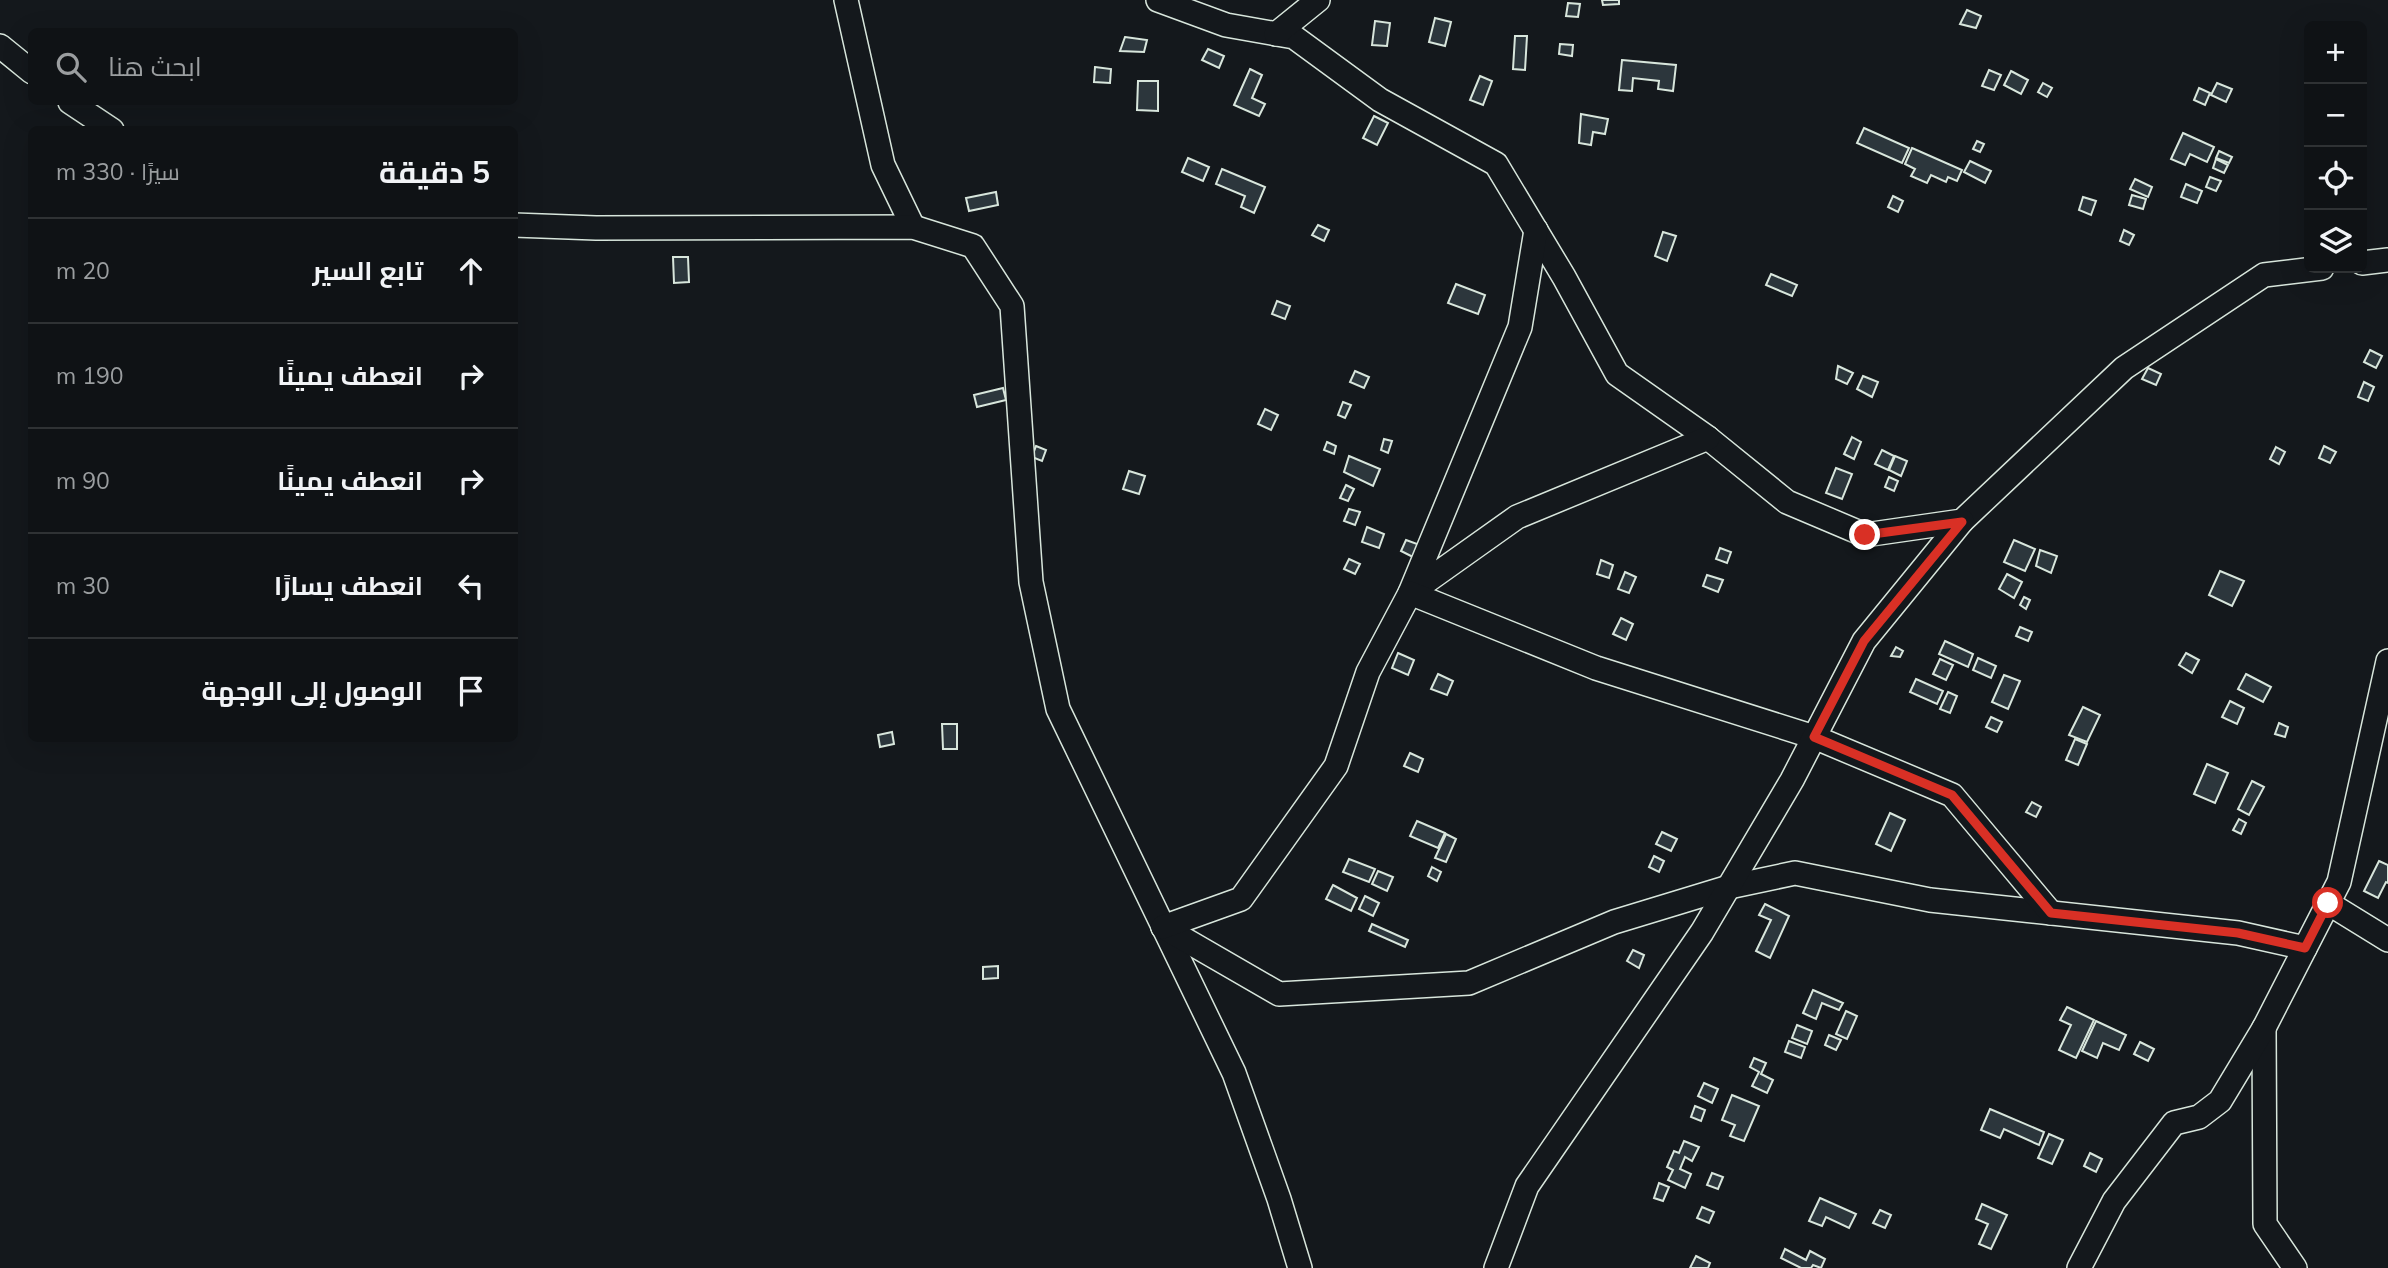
<!DOCTYPE html>
<html lang="ar">
<head>
<meta charset="utf-8">
<style>
  body { margin:0; font-family:Mulish,Cairo,sans-serif; background:#1d2022; color:#f1f3f6; direction:rtl }
  .controls { position:absolute; right:21px; top:21px; display:grid; overflow:hidden; border-radius:10px; box-shadow:0 7px 28px #0002 }
  .controls button { width:63px; height:63px; display:grid; place-items:center; padding:0; border:0; border-bottom:2px solid #2f3234; background:#0f1215; color:#f1f3f6; font:35px sans-serif }
  .stop { position:absolute; width:21px; height:21px; margin:-16px; border:5px solid #d93025; border-radius:50%; background:#fff }
  .stop.end { background:#d93025; border-color:#fff; box-shadow:0 2px 7px #0008 }
  .list { margin:0; padding:0; list-style:none }
  h2 { display:flex; justify-content:space-between; align-items:center; height:91px; margin:0; padding:0 28px; font-size:30px }
  h2 small { font-size:23px; font-weight:400; color:#9b9ea0 }
  .list li { display:grid; grid-template-columns:46px 1fr auto; gap:21px; align-items:center; box-sizing:border-box; height:105px; padding:0 28px; border-top:2px solid #2f3234 }
  .list b { display:block; font-size:26px; white-space:nowrap }
  .list em { font-size:23px; font-style:normal; color:#9b9ea0 }
  .icon { flex:none; width:38px; height:38px; fill:none; stroke:currentColor; stroke-width:2; stroke-linecap:round; stroke-linejoin:round }
  .map { position:relative; flex:none; width:2388px; height:1268px; overflow:hidden; direction:ltr }
  .search { position:absolute; background:#0f1215; box-shadow:0 7px 28px #0002; left:28px; top:28px; width:490px; height:77px; display:flex; align-items:center; gap:18px; box-sizing:border-box; padding:0 24px; border-radius:10px; color:#9b9ea0; font-size:26px }
  .panel { position:absolute; background:#0f1215; box-shadow:0 7px 28px #0002; left:28px; top:126px; width:490px; height:616px; border-radius:10px; direction:rtl }
  .map>svg:first-child { display:block }
  .building { fill:#2c363c; stroke:#d8e6dc; stroke-width:2 }
  .lines { fill:none; stroke-linecap:round; stroke-linejoin:round }
  .minor-casing { stroke:#d8e6dc; stroke-width:26 }
  .minor { stroke:#14181c; stroke-width:23 }
  .route { stroke:#d93025; stroke-width:9 }
</style>
</head>
<body>
<div class="map">
<svg width="2388" height="1268" viewBox="0 0 2388 1268">
  <rect width="100%" height="100%" fill="#14181c"/>
  <g class="building">
    <path d="M1602,0H1619V4L1603,5Z"/>
    <path d="M1568,3L1580,4L1578,17L1566,16Z"/>
    <path d="M1967,10L1981,16L1976,28L1960,24Z"/>
    <path d="M1435,18L1451,22L1445,46L1429,42Z"/>
    <path d="M1375,21L1390,23L1387,46L1372,45Z"/>
    <path d="M1515,36H1527L1525,70L1513,69Z"/>
    <path d="M1125,37L1147,40L1144,52L1120,51Z"/>
    <path d="M1560,44L1573,45L1572,56L1559,54Z"/>
    <path d="M1208,49L1224,56L1219,68L1202,60Z"/>
    <path d="M1622,60L1676,65L1673,91L1658,89L1659,81L1633,78L1632,91L1619,90Z"/>
    <path d="M1095,67L1111,69L1110,83L1094,82Z"/>
    <path d="M1250,69L1262,75L1252,98L1265,104L1259,116L1234,105Z"/>
    <path d="M1989,70L2001,75L1994,90L1982,86Z"/>
    <path d="M2011,71L2028,80L2021,94L2004,85Z"/>
    <path d="M1480,76L1492,81L1483,105L1470,100Z"/>
    <path d="M1138,81H1158V111L1137,110Z"/>
    <path d="M2043,83L2052,88L2047,97L2038,92Z"/>
    <path d="M2217,83L2232,89L2226,102L2211,95Z"/>
    <path d="M2199,88L2210,93L2205,105L2194,100Z"/>
    <path d="M1581,114L1608,119L1605,134L1593,132L1591,145L1579,143Z"/>
    <path d="M1374,116L1388,123L1377,145L1363,138Z"/>
    <path d="M1864,128L1909,148L1902,163L1857,143Z"/>
    <path d="M2183,133L2214,147L2207,162L2190,154L2185,165L2171,159Z"/>
    <path d="M1977,141L1984,144L1980,152L1973,149Z"/>
    <path d="M1912,148L1962,170L1957,181L1948,177L1946,182L1931,175L1927,183L1911,176L1915,169L1905,164Z"/>
    <path d="M2219,151L2232,157L2229,163L2216,158Z"/>
    <path d="M1188,158L1209,167L1203,181L1182,172Z"/>
    <path d="M2216,159L2228,165L2224,173L2213,168Z"/>
    <path d="M1970,161L1991,171L1985,183L1964,172Z"/>
    <path d="M1222,169L1265,187L1254,213L1241,207L1245,196L1216,184Z"/>
    <path d="M2210,177L2221,181L2216,191L2206,187Z"/>
    <path d="M2135,179L2152,187L2148,197L2130,189Z"/>
    <path d="M2186,184L2202,191L2197,203L2181,197Z"/>
    <path d="M996,192L998,205L969,211L966,198Z"/>
    <path d="M2132,195L2146,199L2143,209L2129,205Z"/>
    <path d="M1893,196L1903,201L1898,212L1888,207Z"/>
    <path d="M2083,197L2096,201L2091,215L2079,210Z"/>
    <path d="M1318,225L1329,230L1324,241L1312,235Z"/>
    <path d="M2124,230L2134,235L2129,245L2120,241Z"/>
    <path d="M1663,232L1676,236L1667,261L1655,256Z"/>
    <path d="M673,257H688L689,282L674,283Z"/>
    <path d="M1771,274L1797,285L1792,296L1766,285Z"/>
    <path d="M1456,284L1485,295L1478,314L1448,303Z"/>
    <path d="M1277,301L1290,306L1285,319L1272,314Z"/>
    <path d="M2370,350L2382,356L2376,368L2364,362Z"/>
    <path d="M1838,366L1853,373L1847,384L1836,379Z"/>
    <path d="M2148,368L2161,374L2156,385L2142,379Z"/>
    <path d="M1355,371L1369,377L1364,388L1350,382Z"/>
    <path d="M1863,376L1878,382L1872,397L1857,389Z"/>
    <path d="M2364,382L2374,387L2368,401L2358,397Z"/>
    <path d="M1003,388L1006,400L977,407L974,395Z"/>
    <path d="M1343,402L1351,405L1345,418L1338,415Z"/>
    <path d="M1265,409L1278,415L1271,430L1258,424Z"/>
    <path d="M1852,437L1861,442L1854,459L1844,454Z"/>
    <path d="M1384,439L1392,441L1388,453L1381,450Z"/>
    <path d="M1327,442L1336,446L1334,454L1324,450Z"/>
    <path d="M1036,446L1046,450L1042,461L1032,457Z"/>
    <path d="M2324,446L2336,452L2330,463L2319,458Z"/>
    <path d="M2276,447L2285,452L2279,464L2270,459Z"/>
    <path d="M1882,450L1894,456L1888,470L1875,464Z"/>
    <path d="M1349,456L1380,469L1373,486L1344,472Z"/>
    <path d="M1895,456L1907,461L1901,476L1889,470Z"/>
    <path d="M1836,468L1852,474L1842,499L1826,493Z"/>
    <path d="M1129,471L1145,476L1139,494L1123,489Z"/>
    <path d="M1889,477L1898,481L1894,491L1885,487Z"/>
    <path d="M1346,485L1354,489L1348,501L1340,498Z"/>
    <path d="M1349,509L1360,512L1355,525L1344,521Z"/>
    <path d="M1367,527L1384,534L1379,548L1362,542Z"/>
    <path d="M1406,540L1420,545L1415,558L1401,551Z"/>
    <path d="M2014,540L2035,549L2025,571L2004,562Z"/>
    <path d="M1720,548L1731,552L1727,563L1716,559Z"/>
    <path d="M2040,550L2057,556L2051,573L2036,566Z"/>
    <path d="M1349,559L1360,564L1355,574L1344,569Z"/>
    <path d="M1601,560L1613,565L1609,578L1597,574Z"/>
    <path d="M2220,571L2244,581L2232,606L2209,595Z"/>
    <path d="M1625,572L1636,577L1629,593L1618,589Z"/>
    <path d="M2007,574L2022,582L2014,598L1999,589Z"/>
    <path d="M1707,575L1723,580L1718,592L1703,586Z"/>
    <path d="M2024,597L2030,600L2026,609L2020,605Z"/>
    <path d="M1621,618L1633,624L1626,640L1613,634Z"/>
    <path d="M2020,627L2032,632L2028,641L2016,636Z"/>
    <path d="M1945,641L1973,654L1968,667L1939,654Z"/>
    <path d="M1896,647L1903,651L1900,657L1891,656Z"/>
    <path d="M1398,653L1414,660L1408,675L1392,668Z"/>
    <path d="M2186,653L2199,660L2192,673L2179,665Z"/>
    <path d="M1978,658L1996,666L1991,678L1973,670Z"/>
    <path d="M1940,659L1953,665L1946,680L1933,674Z"/>
    <path d="M1438,674L1453,681L1447,695L1431,689Z"/>
    <path d="M2246,674L2271,687L2263,702L2238,689Z"/>
    <path d="M2004,675L2020,681L2008,709L1992,702Z"/>
    <path d="M1916,679L1943,691L1937,704L1910,692Z"/>
    <path d="M1948,692L1957,696L1950,713L1940,709Z"/>
    <path d="M2230,701L2244,708L2237,724L2222,717Z"/>
    <path d="M2083,707L2100,715L2087,742L2069,735Z"/>
    <path d="M1991,717L2002,722L1997,732L1986,727Z"/>
    <path d="M2279,723L2288,727L2285,737L2275,734Z"/>
    <path d="M942,724H957V749H943Z"/>
    <path d="M892,732L894,744L880,747L878,735Z"/>
    <path d="M2075,739L2087,744L2078,765L2066,760Z"/>
    <path d="M1410,753L1423,759L1418,772L1404,766Z"/>
    <path d="M2207,764L2228,773L2215,803L2194,794Z"/>
    <path d="M2252,781L2264,787L2249,815L2238,809Z"/>
    <path d="M2032,802L2041,807L2036,817L2026,812Z"/>
    <path d="M1890,813L1905,820L1891,851L1876,844Z"/>
    <path d="M2239,819L2246,823L2241,834L2233,830Z"/>
    <path d="M1417,821L1445,833L1438,848L1410,836Z"/>
    <path d="M1662,832L1677,839L1671,851L1656,844Z"/>
    <path d="M1446,834L1456,839L1446,862L1435,858Z"/>
    <path d="M1654,856L1664,861L1659,872L1649,867Z"/>
    <path d="M1349,859L1375,869L1369,882L1343,872Z"/>
    <path d="M2379,861L2388,865V883L2386,882L2378,898L2364,891Z"/>
    <path d="M1432,867L1441,872L1437,881L1428,876Z"/>
    <path d="M1378,871L1393,877L1387,891L1372,884Z"/>
    <path d="M1333,885L1357,898L1351,911L1326,899Z"/>
    <path d="M1365,896L1379,903L1373,916L1359,909Z"/>
    <path d="M1765,904L1789,916L1770,958L1756,951L1771,920L1759,915Z"/>
    <path d="M1372,924L1408,940L1405,947L1369,931Z"/>
    <path d="M1633,950L1644,955L1639,968L1627,961Z"/>
    <path d="M998,966V978L983,979V967Z"/>
    <path d="M1813,990L1843,1003L1839,1010L1822,1003L1816,1019L1803,1013Z"/>
    <path d="M2067,1007L2094,1020L2076,1058L2059,1050L2071,1025L2060,1020Z"/>
    <path d="M1846,1011L1857,1016L1847,1039L1836,1034Z"/>
    <path d="M2096,1021L2126,1035L2119,1050L2103,1043L2097,1058L2082,1051Z"/>
    <path d="M1797,1025L1812,1031L1807,1044L1792,1038Z"/>
    <path d="M1829,1035L1841,1040L1836,1050L1825,1045Z"/>
    <path d="M1789,1041L1805,1047L1801,1058L1785,1052Z"/>
    <path d="M2140,1042L2154,1049L2148,1061L2134,1054Z"/>
    <path d="M1754,1058L1766,1063L1761,1074L1773,1080L1767,1093L1752,1086L1759,1072L1750,1067Z"/>
    <path d="M1704,1083L1718,1089L1712,1103L1698,1096Z"/>
    <path d="M1732,1095L1759,1106L1744,1141L1730,1136L1735,1125L1722,1120Z"/>
    <path d="M1695,1106L1705,1110L1701,1121L1691,1117Z"/>
    <path d="M1990,1109L2044,1132L2039,1145L2004,1129L2000,1138L1981,1130Z"/>
    <path d="M2049,1134L2063,1140L2052,1164L2038,1158Z"/>
    <path d="M1684,1141L1699,1147L1692,1161L1685,1157L1680,1169L1691,1174L1685,1188L1668,1180L1673,1170L1667,1167L1674,1151L1679,1153Z"/>
    <path d="M2090,1153L2102,1159L2096,1172L2084,1166Z"/>
    <path d="M1712,1173L1723,1177L1718,1189L1707,1185Z"/>
    <path d="M1659,1183L1669,1187L1663,1201L1654,1198Z"/>
    <path d="M1820,1198L1856,1214L1849,1228L1826,1217L1822,1226L1809,1221Z"/>
    <path d="M1982,1204L2007,1215L1991,1249L1979,1244L1988,1224L1976,1219Z"/>
    <path d="M1702,1207L1714,1212L1709,1223L1697,1218Z"/>
    <path d="M1880,1210L1891,1215L1885,1228L1873,1223Z"/>
    <path d="M1785,1249L1806,1260L1810,1251L1825,1259L1821,1268L1813,1265L1811,1268H1801L1781,1258Z"/>
    <path d="M1696,1256L1710,1263L1708,1268H1690Z"/>
  </g>
  <g class="lines">
    <g class="minor-casing">
      <g id="minor">
        <path d="M846,0L883,165L913,227"/>
        <path d="M1158,0L1226,25L1294,37L1380,100L1496,164L1564,277L1617,374L1708,438L1787,502L1865,535L1962,521L2124,368L2264,275L2322,268"/>
        <path d="M1276,34L1318,0"/>
        <path d="M0,46L32,72"/>
        <path d="M70,102L112,130"/>
        <path d="M514,225L596,228L913,227L973,246L1012,306L1031,582L1058,709L1234,1073L1279,1199L1300,1268"/>
        <path d="M1536,230L1520,327L1410,593L1517,517L1708,438"/>
        <path d="M2362,263L2388,260"/>
        <path d="M2328,903L2388,940"/>
        <path d="M1163,927L1279,994L1469,983L1614,922L1729,887L1795,873L1930,900L2238,933L2305,948"/>
        <path d="M1163,927L1241,899L1336,766L1368,672L1410,593L1596,668L1814,737L1952,795L2051,913"/>
        <path d="M2264,1028L2265,1224L2295,1268"/>
        <path d="M1496,1268L1527,1186L1702,932L1792,780L1864,641L1962,521"/>
        <path d="M2079,1268L2114,1201L2174,1123L2199,1117L2220,1101L2264,1028L2339,882L2388,661"/>
      </g>
    </g>
    <use href="#minor" class="minor"/>
  </g>
  <g class="lines">
    <path class="route" d="M1865,535L1962,522L1864,641L1814,737L1952,795L2051,913L2238,933L2305,948L2328,903"/>
  </g>
</svg>
<div class="controls">
<button>+</button>
<button>−</button>
<button><svg class="icon" aria-label="locate" viewBox="0 0 24 24"><circle cx="12" cy="12" r="6"/><path d="M12 2v4M12 18v4M2 12h4M18 12h4"/></svg></button>
<button><svg class="icon" aria-label="layers" viewBox="0 0 24 24"><path d="M12 4l9 5-9 5-9-5zM3 14l9 5 9-5"/></svg></button>
</div>
<div class="stop" style="left:2328px;top:903px"></div>
<div class="stop end" style="left:1865px;top:535px"></div>
<div class="search"><svg class="icon" aria-label="search" viewBox="0 0 24 24"><circle cx="10" cy="10" r="6"/><path d="M15 15l6 6"/></svg>ابحث هنا</div>
<section class="panel">
<h2>5 دقيقة<small>سيرًا · 330 m</small></h2>
<ul class="list">
<li><svg class="icon" aria-label="ahead" viewBox="0 0 24 24"><path d="M12 20V5M6 11l6-6 6 6"/></svg><div><b>تابع السير</b></div><em>20 m</em></li>
<li><svg class="icon" aria-label="right" viewBox="0 0 24 24"><path d="M7 20v-9h11M14 6l5 5-5 5"/></svg><div><b>انعطف يمينًا</b></div><em>190 m</em></li>
<li><svg class="icon" aria-label="right" viewBox="0 0 24 24"><path d="M7 20v-9h11M14 6l5 5-5 5"/></svg><div><b>انعطف يمينًا</b></div><em>90 m</em></li>
<li><svg class="icon" aria-label="left" viewBox="0 0 24 24"><path d="M17 20v-9H6M10 6l-5 5 5 5"/></svg><div><b>انعطف يسارًا</b></div><em>30 m</em></li>
<li><svg class="icon" aria-label="arrive" viewBox="0 0 24 24"><path d="M6 21V4h12l-3 4 3 4H6"/></svg><div><b>الوصول إلى الوجهة</b></div></li>
</ul>
</section>
</div>
</body>
</html>
